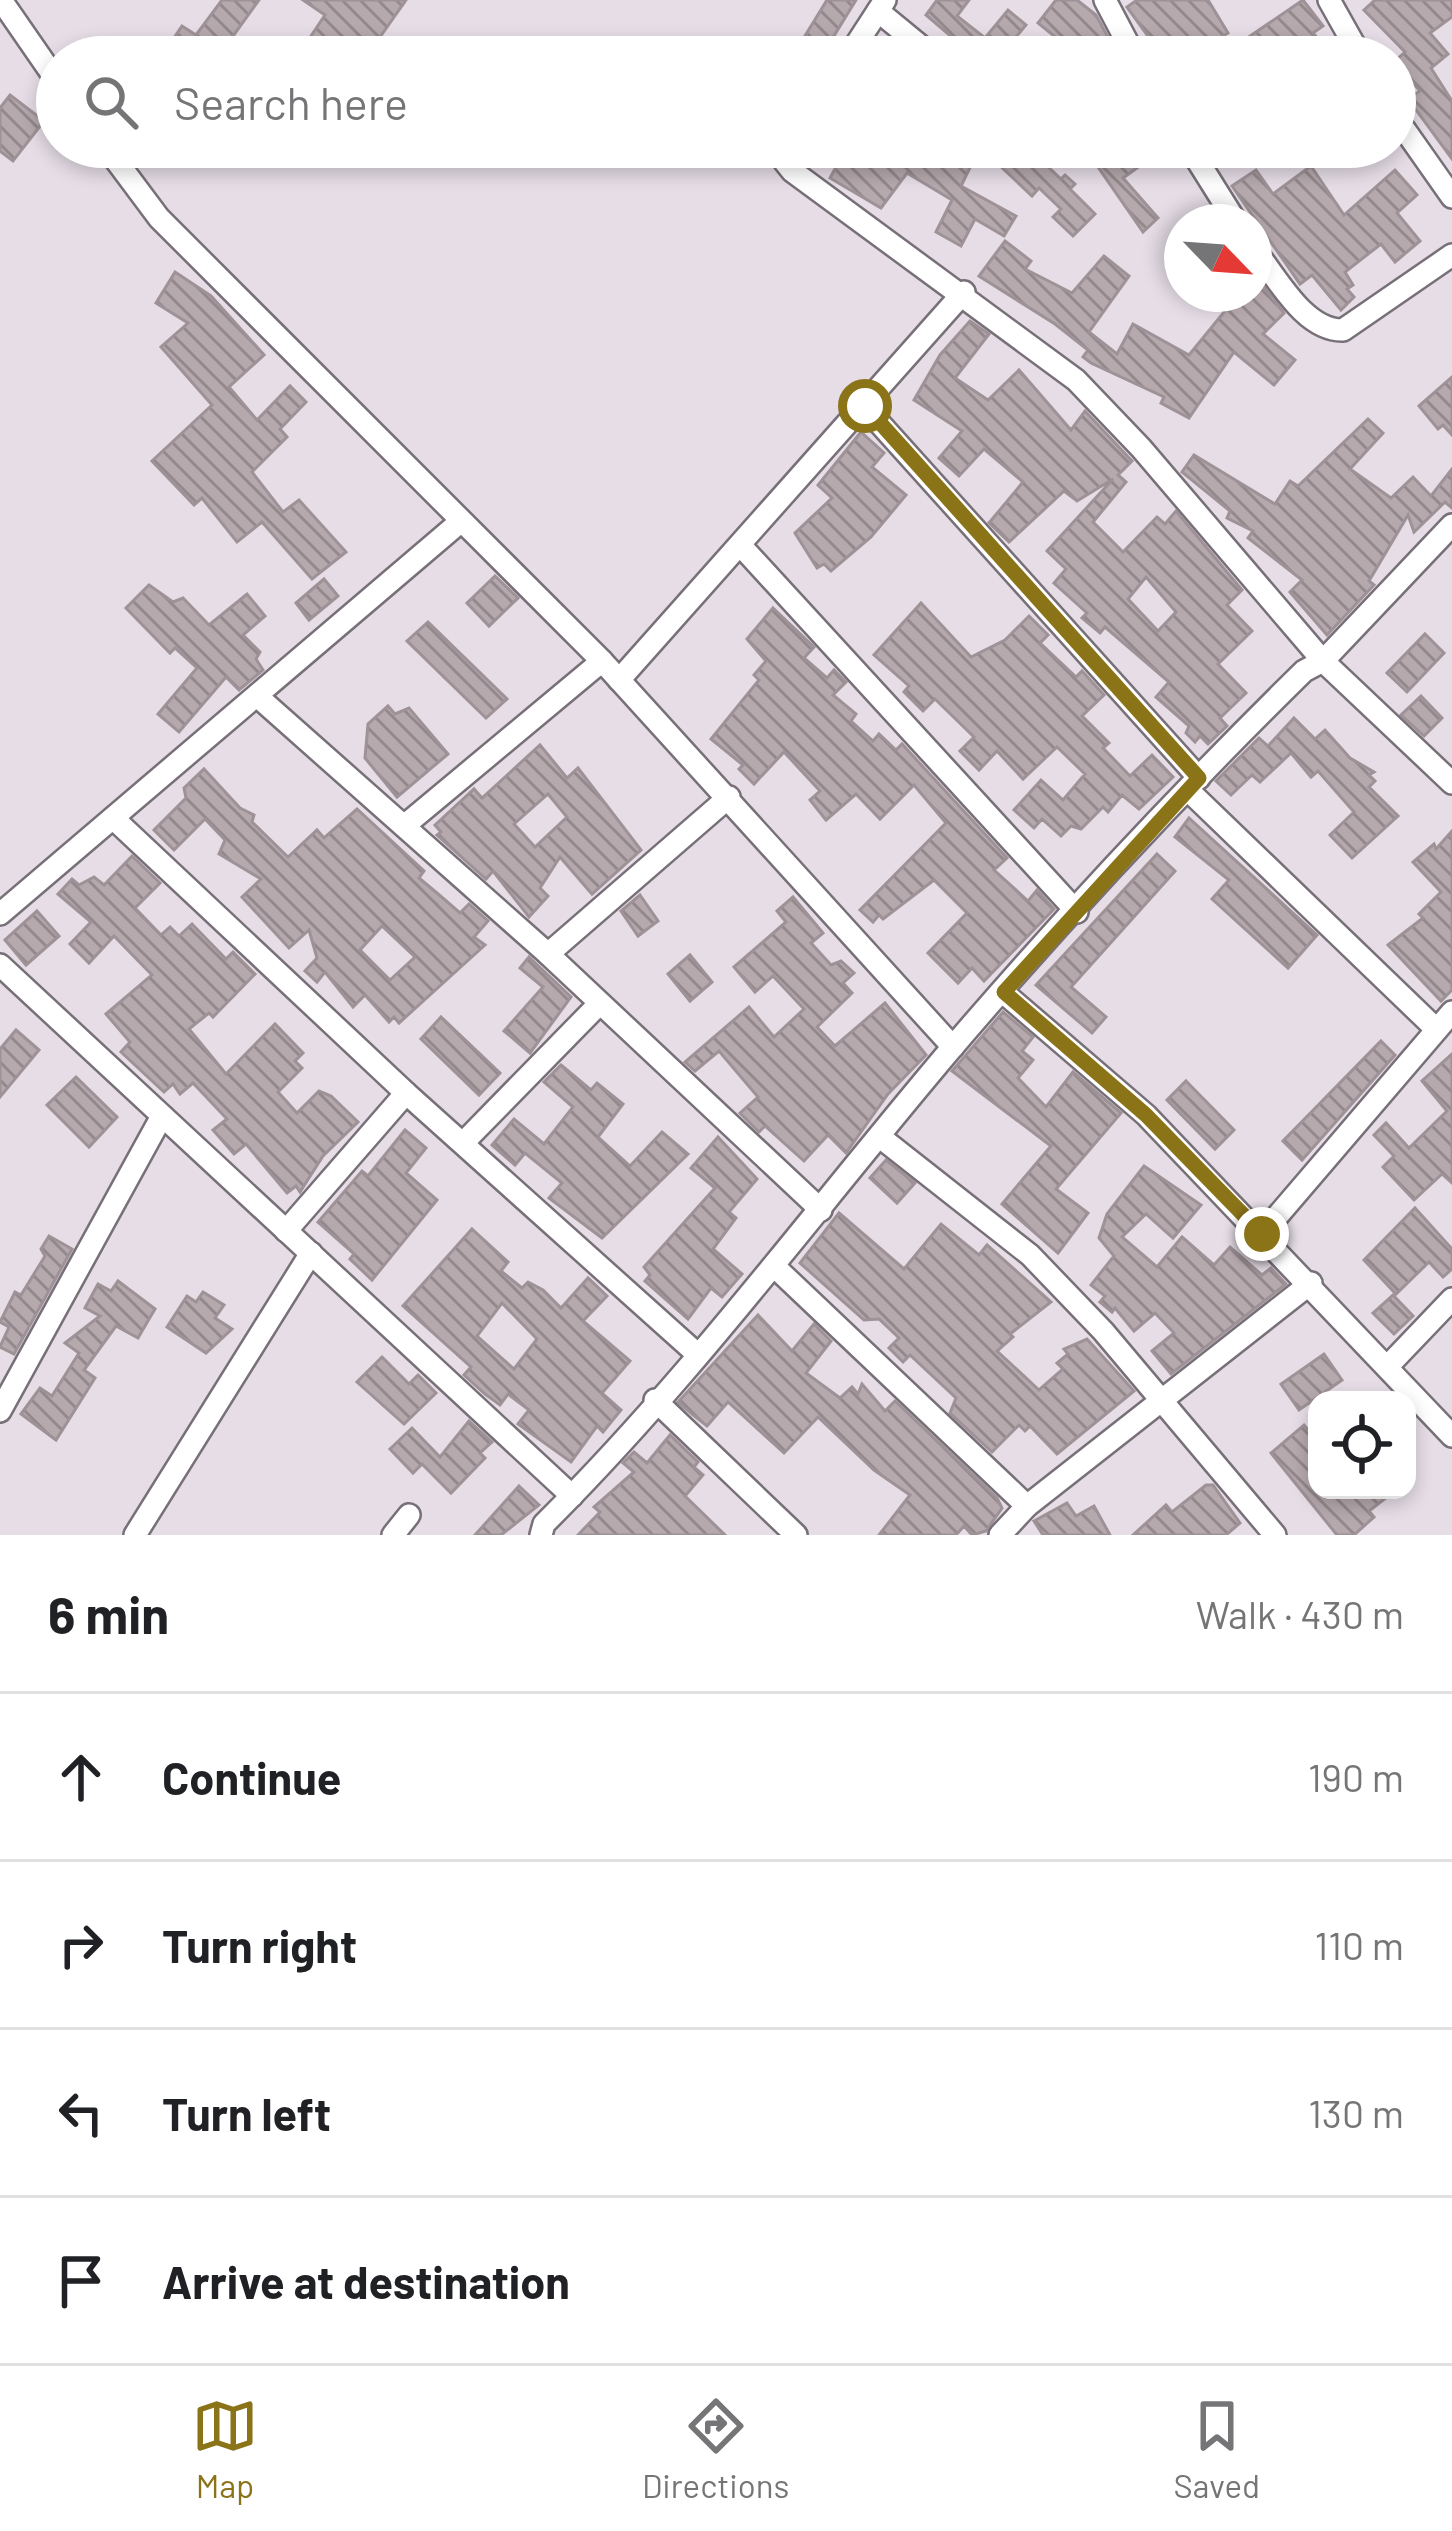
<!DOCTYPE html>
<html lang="en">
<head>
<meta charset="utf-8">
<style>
  body { margin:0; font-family:Barlow,sans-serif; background:#f2f2f2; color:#202124 }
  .controls { position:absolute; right:36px; bottom:36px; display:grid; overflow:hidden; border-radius:24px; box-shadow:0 6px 18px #0003 }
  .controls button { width:108px; height:108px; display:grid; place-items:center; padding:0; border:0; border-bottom:3px solid #e0e0e0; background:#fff; color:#202124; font:60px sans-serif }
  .compass { position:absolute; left:1164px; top:204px; width:108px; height:108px; border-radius:50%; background:#fff; box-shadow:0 6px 18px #0003; rotate:115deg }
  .stop { position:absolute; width:36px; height:36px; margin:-27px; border:9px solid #8b7418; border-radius:50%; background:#fff }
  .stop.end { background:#8b7418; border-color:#fff; box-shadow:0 3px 12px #0008 }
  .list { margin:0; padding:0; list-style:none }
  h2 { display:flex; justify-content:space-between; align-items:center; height:156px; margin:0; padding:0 48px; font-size:51px }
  h2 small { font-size:39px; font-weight:400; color:#757577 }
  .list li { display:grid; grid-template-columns:78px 1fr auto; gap:36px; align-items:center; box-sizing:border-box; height:168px; padding:0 48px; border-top:3px solid #e0e0e0 }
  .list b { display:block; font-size:45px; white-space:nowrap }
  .list em { font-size:39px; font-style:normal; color:#757577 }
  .icon { flex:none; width:66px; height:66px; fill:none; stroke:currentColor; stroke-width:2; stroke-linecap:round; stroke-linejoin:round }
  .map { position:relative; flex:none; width:1452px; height:1535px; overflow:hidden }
  .search { position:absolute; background:#fff; box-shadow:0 6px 18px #0003; left:36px; right:36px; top:36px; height:132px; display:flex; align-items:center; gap:30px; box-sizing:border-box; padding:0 42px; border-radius:66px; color:#757577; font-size:45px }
  .sheet { height:828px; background:#fff }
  nav { display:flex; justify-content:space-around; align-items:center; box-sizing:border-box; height:168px; border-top:3px solid #e0e0e0; background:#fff; font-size:33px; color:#757577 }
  nav a { display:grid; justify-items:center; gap:6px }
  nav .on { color:#8b7418 }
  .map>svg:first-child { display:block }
  .building { fill:url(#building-back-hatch); stroke:#9e9297; stroke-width:3; fill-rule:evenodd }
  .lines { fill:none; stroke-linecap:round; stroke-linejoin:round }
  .street-casing { stroke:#787078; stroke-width:26 }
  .street { stroke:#fff; stroke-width:21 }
  .route { stroke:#8b7418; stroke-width:15 }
</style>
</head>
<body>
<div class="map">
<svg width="1452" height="1535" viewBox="0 0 1452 1535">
  <defs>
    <pattern id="building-back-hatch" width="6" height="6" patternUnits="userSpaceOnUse" patternTransform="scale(3)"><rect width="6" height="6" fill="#b6a9ae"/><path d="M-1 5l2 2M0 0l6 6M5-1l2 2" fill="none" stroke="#93898d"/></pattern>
  </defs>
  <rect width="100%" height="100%" fill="#e6dde6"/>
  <g class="building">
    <path d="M222,0H259L218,57H175L165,51L182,26L196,35Z"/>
    <path d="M303,0H406L366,57H297L325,15Z"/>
    <path d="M827,0H856L821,57H792Z"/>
    <path d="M937,0H969L957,16L985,38L1008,10L1026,25L1005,50L1002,47L994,57H975L926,15Z"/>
    <path d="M1056,0H1077L1096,15L1111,43L1095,57H1080L1038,23Z"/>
    <path d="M1137,0H1208L1228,33L1187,57H1163L1127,7Z"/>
    <path d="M1303,0L1323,26L1313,33L1334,57H1249L1240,43Z"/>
    <path d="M1375,0H1452V17L1430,33L1448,54L1431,68L1452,101V159L1408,99L1420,91L1395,61L1405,52L1364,10Z"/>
    <path d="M10,95L44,121L13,161L0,151V108Z"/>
    <path d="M847,147H1027L1061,179L1065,175L1075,184L1070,189L1095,214L1073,236L1053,217L1061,209L1039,188L1032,196L980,147L961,186L1016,216L1004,236L975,219L961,246L936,232L952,200L907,173L881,208L830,178Z"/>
    <path d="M1123,147H1166L1123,178L1158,218L1143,232L1098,167Z"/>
    <path d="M1311,166L1344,215L1395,170L1417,195L1397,213L1420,241L1395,262L1381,244L1345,272L1353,285L1347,289L1354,297L1341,310L1312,275L1300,284L1232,186L1256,170L1273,194Z"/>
    <path d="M1005,241L1031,261L1025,269L1072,293L1104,256L1129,276L1089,332L1117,354L1133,324L1189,355L1229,306L1218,294H1254V274L1284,313L1263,334L1295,360L1274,385L1234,352L1189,418L1161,403L1164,397L1091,363L1083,357L1088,350L1055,324L979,276Z"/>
    <path d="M175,272L211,296L264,355L229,387L257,420L290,386L306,402L280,429L287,437L252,472L283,512L299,500L346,552L312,579L262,522L237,542L202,498L194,505L152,461L212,405L161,347L188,323L156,303Z"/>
    <path d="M970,321L989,334L955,378L988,400L1019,370L1071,430L1085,411L1132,461L1118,475L1126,482L1093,522L1123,552L1157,517L1165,524L1176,511L1242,590L1227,605L1252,631L1218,664L1246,693L1220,718L1227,726L1208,744L1200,736L1195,742L1186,733L1189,726L1156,697L1169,682L1105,627L1100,633L1082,618L1087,613L1054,583L1066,569L1047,551L1113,479L1077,501L1064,491L1009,542L989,523L1023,482L984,449L959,476L939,458L962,431L914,400L940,355ZM1146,577L1176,612L1158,631L1128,599Z"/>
    <path d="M1452,377V435L1443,425L1438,429L1419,406Z"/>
    <path d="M1368,419L1383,433L1350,469L1391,498L1413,477L1431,496L1452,469V508L1445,502L1414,532L1408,515L1369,581L1374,585L1327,635L1290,592L1302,580L1248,538L1253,531L1227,518L1230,511L1182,472L1194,455L1275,504L1290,481L1298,486Z"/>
    <path d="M861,432L884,453L872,467L906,495L871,537L831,571L824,564L817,568L795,533L832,498L818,485Z"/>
    <path d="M495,576L518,598L489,626L467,603Z"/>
    <path d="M324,579L338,596L309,620L296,603Z"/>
    <path d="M149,585L173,602L183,598L209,625L247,594L265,616L243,635L260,652L256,659L263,670L239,690L226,677L179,732L158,714L197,668L175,648L170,653L126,608Z"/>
    <path d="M921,603L971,657L1005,640L1029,616L1048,635L1040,643L1076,677L1082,671L1104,695L1082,716L1109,743L1103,748L1130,776L1152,755L1173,777L1139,809L1122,795L1108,812L1103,807L1081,829L1071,826L1061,836L1042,819L1034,828L1014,810L1041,780L1063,800L1085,774L1057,747L1023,779L997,751L979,770L960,751L974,737L935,699L923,711L904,692L909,686L874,655Z"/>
    <path d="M773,608L814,647L804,658L827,678L834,670L846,682L833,695L856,714L851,721L873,741L879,734L896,750L902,744L1007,858L994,870L1028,901L1037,890L1054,909L984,981L972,968L958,983L928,953L967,913L934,880L883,919L879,915L873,922L860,910L946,823L914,785L880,819L856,794L826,820L810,800L820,791L784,752L754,784L739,769L743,765L711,739L759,680L754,675L766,661L747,639Z"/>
    <path d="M428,622L507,699L486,718L407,641Z"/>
    <path d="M1425,634L1444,653L1407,692L1387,673Z"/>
    <path d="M1421,696L1442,718L1424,736L1401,715Z"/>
    <path d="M388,706L395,714L409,708L448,754L397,797L365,758L368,724Z"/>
    <path d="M1294,718L1315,739L1325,730L1350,758L1374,772L1369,775L1375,781L1369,787L1398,816L1352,858L1330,835L1354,812L1318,771L1311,777L1291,753L1260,782L1252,775L1231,795L1216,781L1259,738L1268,746Z"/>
    <path d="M540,745L567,778L578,768L641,850L592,894L560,857L540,888L548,896L529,917L493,871L486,879L437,835L441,832L435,825L474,789L482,798ZM548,794L567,817L535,847L514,824Z"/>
    <path d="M204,769L240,808L254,815L252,822L288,857L317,830L324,838L357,809L424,871L419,878L437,893L460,913L469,904L488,921L474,937L485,945L399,1023L394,1017L389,1022L365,995L353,1007L325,972L317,982L305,971L317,958L309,930L289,948L242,897L261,879L219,854L225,840L205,819L174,850L154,830L186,798L184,788ZM382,926L415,957L390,980L360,950Z"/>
    <path d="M1189,818L1317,935L1288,968L1212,899L1229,880L1175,837Z"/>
    <path d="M1452,831V990L1441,1001L1388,945L1423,918L1419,914L1441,892L1413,862L1434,844L1436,849Z"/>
    <path d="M1157,854L1175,871L1071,987L1106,1017L1092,1033L1036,985Z"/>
    <path d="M132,856L160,883L135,908L161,935L170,927L179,936L192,924L226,959L233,952L255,974L213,1017L209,1013L189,1029L226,1074L275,1024L303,1053L295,1061L302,1068L278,1092L297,1113L319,1091L331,1096L358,1122L323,1156L300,1192L296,1186L287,1193L246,1144L234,1154L213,1130L227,1119L193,1083L180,1094L173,1084L164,1092L121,1052L130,1042L106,1014L152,975L114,936L89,963L70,944L91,922L58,894L72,879L79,885L94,877L104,885Z"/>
    <path d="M640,895L658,921L638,936L621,911Z"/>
    <path d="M793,897L823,933L811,943L831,965L841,961L854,973L843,983L852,993L817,1027L835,1046L885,1003L926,1055L888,1094L846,1153L828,1135L804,1161L765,1126L759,1132L740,1113L758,1097L719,1051L695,1071L685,1062L749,1007L774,1037L804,1009L773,976L755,992L734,967L786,922L777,911Z"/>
    <path d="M37,911L59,936L26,965L5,940Z"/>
    <path d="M690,955L712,982L690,1001L668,974Z"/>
    <path d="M529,957L571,997L530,1053L504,1031L543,987L520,968Z"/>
    <path d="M1003,1012L1033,1037L1022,1051L1033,1060L1018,1078L1046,1107L1073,1072L1121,1113L1056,1189L1088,1213L1058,1253L1002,1204L1051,1146L952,1071Z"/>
    <path d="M441,1017L500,1073L479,1095L421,1039Z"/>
    <path d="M16,1030L39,1050L0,1097V1049Z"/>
    <path d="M1381,1041L1395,1055L1302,1160L1283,1141Z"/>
    <path d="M1452,1054V1183L1442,1174L1414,1200L1383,1167L1394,1156L1374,1135L1386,1123L1409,1148L1447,1111L1422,1081Z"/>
    <path d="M561,1065L591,1090L597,1083L623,1104L598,1137L630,1166L662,1132L688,1154L602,1238L549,1198L562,1183L525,1153L515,1165L492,1145L514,1119L544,1144L573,1107L544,1082Z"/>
    <path d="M76,1077L117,1117L89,1147L47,1105Z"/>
    <path d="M1186,1081L1234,1130L1215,1149L1167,1100Z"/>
    <path d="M405,1130L426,1148L406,1173L437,1200L372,1280L350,1259L354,1254L318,1222L362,1171L368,1176Z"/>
    <path d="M718,1137L757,1179L729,1212L736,1218L713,1249L742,1274L722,1297L711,1288L688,1319L645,1281L650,1275L644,1267L715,1188L691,1168Z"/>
    <path d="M886,1160L915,1183L897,1203L870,1178Z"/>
    <path d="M1144,1166L1201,1205L1173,1238L1146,1214L1122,1237L1157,1267L1182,1237L1214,1265L1230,1247L1262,1275L1271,1268L1286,1284L1171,1374L1152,1351L1174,1333L1155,1313L1134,1331L1115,1308L1112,1312L1100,1302L1105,1296L1091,1285L1114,1256L1099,1238L1107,1214Z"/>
    <path d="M1415,1208L1452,1249V1269L1443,1277L1429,1262L1396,1294L1364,1260Z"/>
    <path d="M839,1213L904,1269L941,1224L979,1255L987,1245L1051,1302L1010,1334L1013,1337L997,1351L1039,1390L1063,1369L1057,1363L1068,1354L1064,1349L1087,1339L1134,1391L1057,1454L1030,1426L1025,1431L1019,1425L992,1452L950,1413L956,1398L910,1355L903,1362L889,1348L899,1338L879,1319L864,1320L800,1263Z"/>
    <path d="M472,1229L508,1262L501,1271L522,1288L528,1282L543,1290L561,1308L588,1278L607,1296L583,1321L630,1361L602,1393L621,1410L603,1432L597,1426L571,1462L518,1424L529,1410L508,1394L500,1405L485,1394L464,1375L471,1367L403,1306ZM502,1303L537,1339L514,1369L477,1336Z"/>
    <path d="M49,1236L72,1249L14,1354L0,1347L9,1327L0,1322L15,1292L21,1295L45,1256L41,1249Z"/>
    <path d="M118,1281L155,1309L138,1338L116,1326L84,1370L95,1378L56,1440L21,1414L40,1388L52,1396L79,1353L65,1343L100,1316L85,1308L98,1284L111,1291Z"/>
    <path d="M203,1292L224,1305L215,1318L232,1329L206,1353L167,1327L187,1296L196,1302Z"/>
    <path d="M1393,1295L1413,1316L1394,1334L1373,1313Z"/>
    <path d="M758,1315L792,1351L814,1324L831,1341L806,1373L840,1398L852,1387L858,1394L862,1384L885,1411L895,1401L997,1498L1002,1508L986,1531L972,1535L964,1526L956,1535H879L910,1495L874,1470L818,1417L784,1453L728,1402L707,1426L692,1414L678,1402Z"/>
    <path d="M1324,1354L1342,1380L1299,1410L1281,1384Z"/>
    <path d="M382,1357L409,1384L418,1375L436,1393L404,1424L357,1382Z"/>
    <path d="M469,1421L492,1442L480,1453L485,1458L451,1493L422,1464L413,1473L390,1449L412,1428L440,1457Z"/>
    <path d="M1304,1425L1317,1440V1490H1396L1369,1511L1374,1517L1354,1535H1337L1271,1453Z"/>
    <path d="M670,1435L698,1462L694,1467L703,1475L685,1496L725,1535H578L600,1512L594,1507L634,1472L623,1463L634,1452L647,1463Z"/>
    <path d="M1206,1485H1213L1240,1523L1226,1535H1133L1166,1505L1172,1512Z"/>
    <path d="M519,1486L539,1505L501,1535H475Z"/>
    <path d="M1067,1503L1076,1516L1094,1506L1110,1535H1043L1034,1521Z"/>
  </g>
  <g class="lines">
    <g class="street-casing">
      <g id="street">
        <path d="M1,0L57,81"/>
        <path d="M1105,0L1135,57"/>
        <path d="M1329,0L1361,57"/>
        <path d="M878,11L934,57"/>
        <path d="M848,57L885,0"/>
        <path d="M1395,116L1452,197"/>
        <path d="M106,147L159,218L602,661L953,1047"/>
        <path d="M788,147L784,161L792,171L1076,380L1141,448L1323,661L1452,783"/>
        <path d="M1189,147L1236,222"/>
        <path d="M1254,249C1277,277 1304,331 1343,330L1452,255"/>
        <path d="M864,406L1199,778"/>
        <path d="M742,547L1077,912"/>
        <path d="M619,680L964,292"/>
        <path d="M257,696L548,954L821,1210"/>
        <path d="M1189,791L1436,1029"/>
        <path d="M113,818L406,1093L696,1353"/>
        <path d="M404,826L602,661"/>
        <path d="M0,914L460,522"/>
        <path d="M548,954L729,797"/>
        <path d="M0,965L572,1496"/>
        <path d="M1004,993L1146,1115L1452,1436"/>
        <path d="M880,1137L1030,1255L1103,1331L1275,1535"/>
        <path d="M463,1143L599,1004"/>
        <path d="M286,1231L406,1093"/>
        <path d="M1262,1234L1452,1012"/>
        <path d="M776,1268L1027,1506"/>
        <path d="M1388,1366L1452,1299"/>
        <path d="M655,1400L796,1535"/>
        <path d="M0,1411L162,1116"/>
        <path d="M135,1535L311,1253"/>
        <path d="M393,1535L409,1515"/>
        <path d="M541,1535L544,1524C692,1377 816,1208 951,1049C1062,919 1182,791 1304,671L1323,661L1452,525"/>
        <path d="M1000,1535L1027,1506L1311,1283"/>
      </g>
    </g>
    <use href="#street" class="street"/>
  </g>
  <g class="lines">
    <path class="route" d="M865,406L1199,778L1004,992L1146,1115L1262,1234"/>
  </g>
</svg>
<div class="controls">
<button><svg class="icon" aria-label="locate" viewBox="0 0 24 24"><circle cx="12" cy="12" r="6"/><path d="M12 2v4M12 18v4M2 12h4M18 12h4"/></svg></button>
</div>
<svg class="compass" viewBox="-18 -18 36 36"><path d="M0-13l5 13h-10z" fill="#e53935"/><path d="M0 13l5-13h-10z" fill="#757577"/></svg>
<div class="stop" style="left:865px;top:406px"></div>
<div class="stop end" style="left:1262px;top:1234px"></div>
<div class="search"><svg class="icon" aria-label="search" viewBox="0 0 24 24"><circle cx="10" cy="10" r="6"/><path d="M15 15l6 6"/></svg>Search here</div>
</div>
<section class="sheet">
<h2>6 min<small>Walk · 430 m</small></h2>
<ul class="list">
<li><svg class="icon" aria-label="ahead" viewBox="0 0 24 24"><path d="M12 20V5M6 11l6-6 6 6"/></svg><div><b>Continue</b></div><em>190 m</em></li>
<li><svg class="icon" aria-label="right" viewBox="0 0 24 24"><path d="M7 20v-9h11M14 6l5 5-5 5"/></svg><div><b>Turn right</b></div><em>110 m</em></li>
<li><svg class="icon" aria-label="left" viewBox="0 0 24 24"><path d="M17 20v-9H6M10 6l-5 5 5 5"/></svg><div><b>Turn left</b></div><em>130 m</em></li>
<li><svg class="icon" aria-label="arrive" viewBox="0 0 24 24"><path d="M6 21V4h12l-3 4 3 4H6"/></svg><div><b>Arrive at destination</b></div></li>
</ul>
</section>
<nav>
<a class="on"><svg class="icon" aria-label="map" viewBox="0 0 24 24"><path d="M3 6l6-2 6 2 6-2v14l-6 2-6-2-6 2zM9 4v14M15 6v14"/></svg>Map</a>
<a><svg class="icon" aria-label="directions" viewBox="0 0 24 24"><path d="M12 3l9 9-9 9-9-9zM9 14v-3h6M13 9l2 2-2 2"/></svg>Directions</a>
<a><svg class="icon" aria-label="saved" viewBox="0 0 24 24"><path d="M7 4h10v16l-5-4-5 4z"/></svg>Saved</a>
</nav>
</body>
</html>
